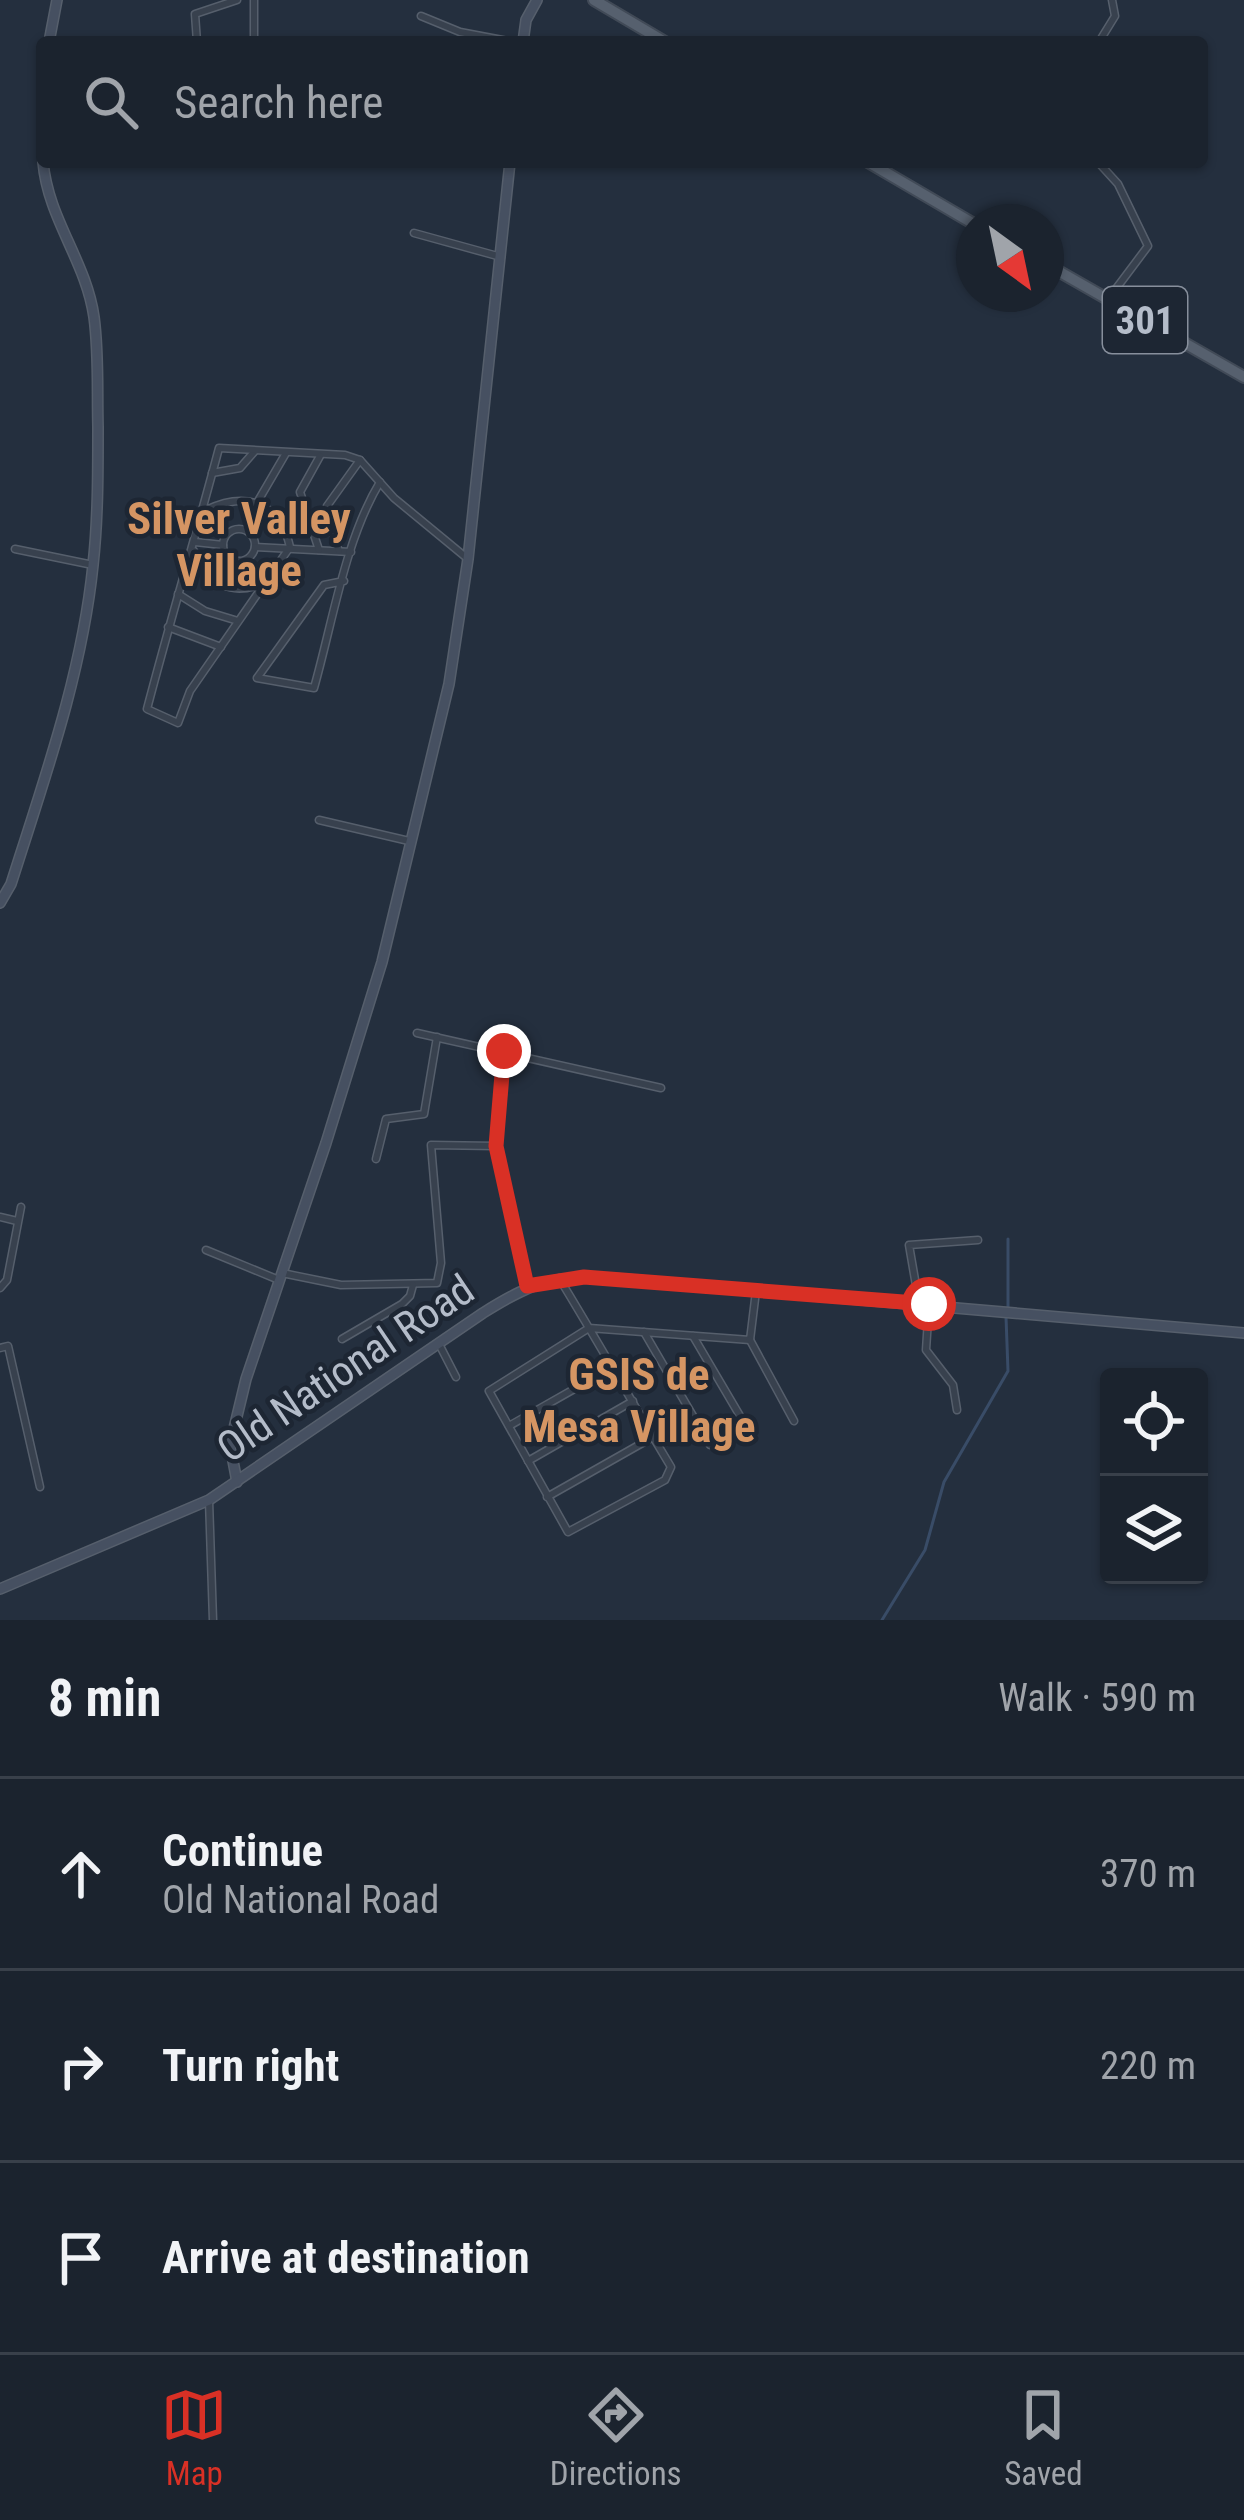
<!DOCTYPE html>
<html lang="en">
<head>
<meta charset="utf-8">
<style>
  body { margin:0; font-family:"Roboto Condensed",sans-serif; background:#242b36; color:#f1f3f6 }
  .controls { position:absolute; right:36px; bottom:36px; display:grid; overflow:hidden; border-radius:12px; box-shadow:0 3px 9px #0004 }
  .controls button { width:108px; height:108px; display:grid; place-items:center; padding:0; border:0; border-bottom:3px solid #39404a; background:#1b232e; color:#f1f3f6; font:60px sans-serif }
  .compass { position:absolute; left:956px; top:204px; width:108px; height:108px; border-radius:50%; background:#1b232e; box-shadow:0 3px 9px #0004; rotate:147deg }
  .stop { position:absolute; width:36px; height:36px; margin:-27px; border:9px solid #d93025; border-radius:50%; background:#fff }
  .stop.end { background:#d93025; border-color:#fff; box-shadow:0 3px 12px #0008 }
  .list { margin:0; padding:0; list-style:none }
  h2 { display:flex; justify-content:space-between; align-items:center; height:156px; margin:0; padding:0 48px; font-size:51px }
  h2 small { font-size:39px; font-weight:400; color:#a0a4aa }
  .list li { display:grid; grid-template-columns:78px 1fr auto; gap:36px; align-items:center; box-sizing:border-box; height:192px; padding:0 48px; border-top:3px solid #39404a }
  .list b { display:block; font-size:45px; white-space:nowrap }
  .list p { margin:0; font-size:39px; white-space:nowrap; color:#a0a4aa }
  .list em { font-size:39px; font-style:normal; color:#a0a4aa }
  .icon { flex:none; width:66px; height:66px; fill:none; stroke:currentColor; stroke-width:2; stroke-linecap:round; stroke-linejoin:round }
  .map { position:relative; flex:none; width:1244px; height:1620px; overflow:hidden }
  .search { position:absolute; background:#1b232e; box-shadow:0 3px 9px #0004; left:36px; right:36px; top:36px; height:132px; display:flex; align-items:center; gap:30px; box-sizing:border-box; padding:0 42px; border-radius:12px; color:#a0a4aa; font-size:45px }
  .sheet { height:732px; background:#1b232e }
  nav { display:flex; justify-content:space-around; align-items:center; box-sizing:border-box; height:168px; border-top:3px solid #39404a; background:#1b232e; font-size:33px; color:#a0a4aa }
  nav a { display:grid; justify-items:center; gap:6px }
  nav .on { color:#d93025 }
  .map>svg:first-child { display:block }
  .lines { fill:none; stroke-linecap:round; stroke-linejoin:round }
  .stream { stroke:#394c67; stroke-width:3 }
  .street-casing { stroke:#565f6c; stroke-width:9 }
  .secondary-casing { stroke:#565f6c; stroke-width:12 }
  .primary-casing { stroke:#414a57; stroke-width:14 }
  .street { stroke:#38414e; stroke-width:6 }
  .secondary { stroke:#465061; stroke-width:9 }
  .primary { stroke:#56606e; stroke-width:10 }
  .route { stroke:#d93025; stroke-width:15 }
  .labels { text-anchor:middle; stroke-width:9; stroke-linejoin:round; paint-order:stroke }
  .shield { fill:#1d2633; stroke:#878f9c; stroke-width:3 }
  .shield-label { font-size:39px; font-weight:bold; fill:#b4bcc9 }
  .street-label { font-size:42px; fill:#b4bcc9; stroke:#1d2633 }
  .neighbourhood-label { font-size:45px; font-weight:bold; fill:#d59563; stroke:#1d2633 }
</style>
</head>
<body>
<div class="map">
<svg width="1244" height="1620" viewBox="0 0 1244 1620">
  <rect width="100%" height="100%" fill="#242f3e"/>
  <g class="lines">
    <g class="stream">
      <path d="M1008,1239V1308"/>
      <path d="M882,1620L925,1550L944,1482L1008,1371L1006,1317"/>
    </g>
    <g class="street-casing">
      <g id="street">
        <path d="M254,0V42"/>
        <path d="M421,16L460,32L513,42"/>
        <path d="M197,42L195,14L237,0"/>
        <path d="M1099,42L1115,16L1112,0"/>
        <path d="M1098,162L1118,184L1148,246L1109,298"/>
        <path d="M414,233L501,257"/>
        <path d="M212,473L240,468L254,452"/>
        <path d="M258,501L286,453"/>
        <path d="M206,510C246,491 280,502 290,547L190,691L178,723L147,709C170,621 196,535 219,448L345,455L360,460L394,498L468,559"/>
        <circle cx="239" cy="545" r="16"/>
        <path d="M195,542L223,545"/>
        <path d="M255,547L351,552"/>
        <path d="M15,549L93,565"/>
        <path d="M319,550L300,492L320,456"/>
        <path d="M194,551C211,583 229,598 266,582"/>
        <path d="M339,551L325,514L327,506L360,460"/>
        <path d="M344,581L324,585L257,678L314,688C333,621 345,540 380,482"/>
        <path d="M178,594L205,611L238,621"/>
        <path d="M168,627L221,647"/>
        <path d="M319,820L409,841"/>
        <path d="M417,1033L661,1088"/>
        <path d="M504,1051L496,1146L527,1286"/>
        <path d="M376,1159L386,1119L424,1114L437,1037"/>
        <path d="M0,1217L17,1221"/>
        <path d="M206,1250L279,1280"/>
        <path d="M282,1273L341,1285L437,1283L441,1263L431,1145L496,1146"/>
        <path d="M559,1278C597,1340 633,1404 671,1467L665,1480L568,1532L489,1391L589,1328L750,1340L756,1291"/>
        <path d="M0,1288L7,1280L21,1207"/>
        <path d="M919,1303L909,1245L978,1240"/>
        <path d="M929,1304L926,1350L953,1385L957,1410"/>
        <path d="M644,1332L710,1445"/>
        <path d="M693,1336L753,1438"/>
        <path d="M342,1339L402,1304L410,1296L413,1285"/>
        <path d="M750,1340L794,1421"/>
        <path d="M439,1344L456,1377"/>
        <path d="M0,1348L8,1346L40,1487"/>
        <path d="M509,1426L613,1367"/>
        <path d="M528,1461L633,1401"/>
        <path d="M547,1497L653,1437"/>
        <path d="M209,1500L213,1620"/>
      </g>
    </g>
    <g class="secondary-casing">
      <g id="secondary">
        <path d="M49,42L57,0"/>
        <path d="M523,42L526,20L537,0"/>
        <path d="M42,125V147"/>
        <path d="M0,903L11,884C44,780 82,674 93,565C98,520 98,473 98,427C97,391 99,354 94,317C86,261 48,219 43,162"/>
        <path d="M237,1482L230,1445L246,1379L326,1143L382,962L449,684L468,559L510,162"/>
        <path d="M0,1589L209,1500L483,1313C539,1278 556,1276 622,1279L1244,1333"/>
      </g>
    </g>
    <g class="primary-casing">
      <g id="primary">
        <path d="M594,0L665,42"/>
        <path d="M868,162L974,224"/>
        <path d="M1046,264L1244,377"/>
      </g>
    </g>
    <use href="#street" class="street"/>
    <use href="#secondary" class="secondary"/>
    <use href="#primary" class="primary"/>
  </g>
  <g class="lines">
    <path class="route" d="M504,1051L496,1146L527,1286L584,1277L929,1304"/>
  </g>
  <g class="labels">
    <rect class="shield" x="1103" y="287" width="84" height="66" rx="9"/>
    <g class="shield-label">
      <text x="1145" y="334">301</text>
    </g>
    <g class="street-label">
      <text transform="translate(345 1368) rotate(-34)" y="15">Old National Road</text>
    </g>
    <g class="neighbourhood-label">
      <text x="239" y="534">Silver Valley<tspan x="239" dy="52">Village</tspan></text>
      <text x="639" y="1390">GSIS de<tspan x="639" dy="52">Mesa Village</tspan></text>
    </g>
  </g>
</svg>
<div class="controls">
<button><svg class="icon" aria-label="locate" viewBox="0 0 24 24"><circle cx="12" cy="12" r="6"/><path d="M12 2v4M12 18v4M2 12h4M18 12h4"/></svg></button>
<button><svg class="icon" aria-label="layers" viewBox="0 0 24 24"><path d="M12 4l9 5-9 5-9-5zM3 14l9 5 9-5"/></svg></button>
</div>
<svg class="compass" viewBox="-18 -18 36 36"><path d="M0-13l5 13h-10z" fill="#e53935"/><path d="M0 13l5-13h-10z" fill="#a0a4aa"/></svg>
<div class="stop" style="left:929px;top:1304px"></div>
<div class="stop end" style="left:504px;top:1051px"></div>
<div class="search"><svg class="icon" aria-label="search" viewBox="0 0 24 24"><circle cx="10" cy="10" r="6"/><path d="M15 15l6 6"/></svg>Search here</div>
</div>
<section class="sheet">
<h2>8 min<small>Walk · 590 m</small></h2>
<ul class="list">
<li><svg class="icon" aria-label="ahead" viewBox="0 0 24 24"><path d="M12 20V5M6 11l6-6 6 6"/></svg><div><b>Continue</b><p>Old National Road</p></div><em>370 m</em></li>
<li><svg class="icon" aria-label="right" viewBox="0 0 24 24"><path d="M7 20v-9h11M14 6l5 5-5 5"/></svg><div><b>Turn right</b></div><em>220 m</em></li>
<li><svg class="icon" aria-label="arrive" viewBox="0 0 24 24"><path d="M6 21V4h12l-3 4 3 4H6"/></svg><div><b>Arrive at destination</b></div></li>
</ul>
</section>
<nav>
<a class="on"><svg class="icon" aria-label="map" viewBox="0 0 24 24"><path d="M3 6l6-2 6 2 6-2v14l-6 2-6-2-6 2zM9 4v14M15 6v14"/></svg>Map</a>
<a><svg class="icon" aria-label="directions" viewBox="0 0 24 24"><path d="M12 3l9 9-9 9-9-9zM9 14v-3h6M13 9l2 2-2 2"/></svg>Directions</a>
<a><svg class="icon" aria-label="saved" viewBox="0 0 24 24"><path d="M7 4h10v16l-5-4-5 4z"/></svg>Saved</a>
</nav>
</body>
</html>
